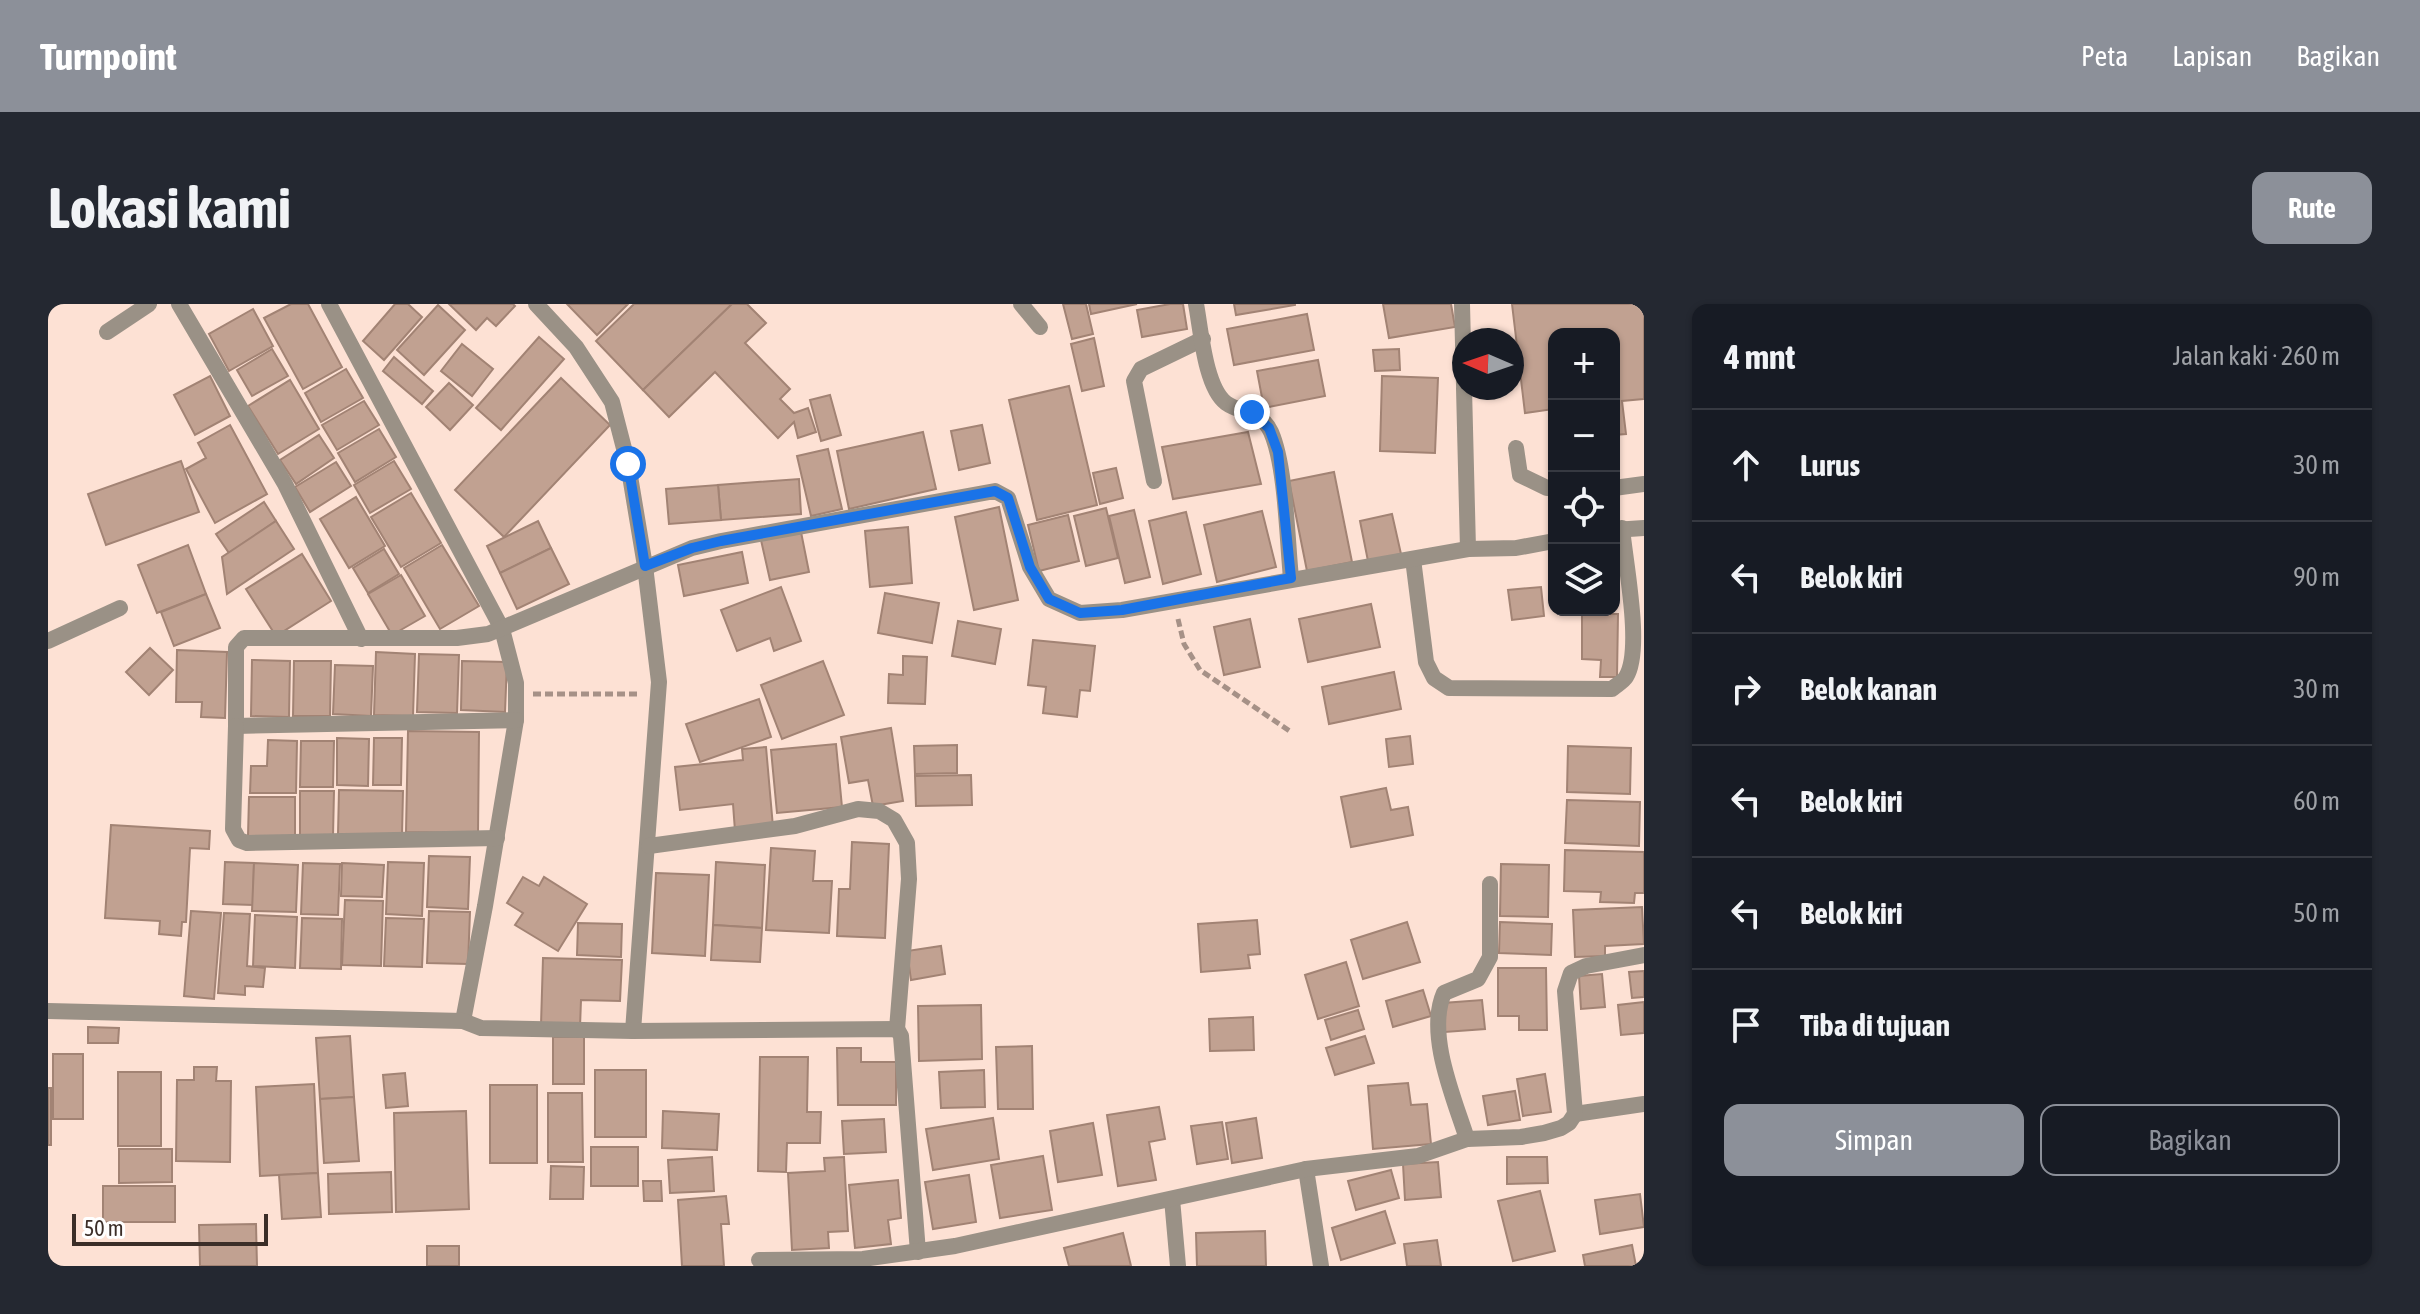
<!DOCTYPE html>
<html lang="id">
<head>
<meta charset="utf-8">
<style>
  body { margin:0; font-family:"Asap Condensed",sans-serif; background:#242831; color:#f1f3f6 }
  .controls { position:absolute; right:24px; top:24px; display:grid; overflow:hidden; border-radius:16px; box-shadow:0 2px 6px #0004 }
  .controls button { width:72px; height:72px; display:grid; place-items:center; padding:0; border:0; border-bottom:2px solid #363941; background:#171b24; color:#f1f3f6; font:40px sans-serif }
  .compass { position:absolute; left:1404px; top:24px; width:72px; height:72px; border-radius:50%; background:#171b24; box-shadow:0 2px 6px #0004; rotate:272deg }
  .scale { position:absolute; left:24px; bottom:20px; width:196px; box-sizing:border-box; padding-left:8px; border:4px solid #3b2e28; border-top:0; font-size:22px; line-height:28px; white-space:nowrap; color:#3b2e28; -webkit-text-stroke:6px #fff; paint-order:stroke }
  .stop { position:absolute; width:24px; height:24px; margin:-18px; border:6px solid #1a73e8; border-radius:50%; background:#fff }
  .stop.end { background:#1a73e8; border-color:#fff; box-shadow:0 2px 8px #0008 }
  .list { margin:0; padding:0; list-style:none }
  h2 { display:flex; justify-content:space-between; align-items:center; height:104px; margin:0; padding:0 32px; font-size:34px }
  h2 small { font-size:26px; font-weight:400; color:#9ea1a6 }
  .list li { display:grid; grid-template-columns:52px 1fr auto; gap:24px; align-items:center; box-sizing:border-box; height:112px; padding:0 32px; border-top:2px solid #363941 }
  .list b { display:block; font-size:30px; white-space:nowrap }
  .list em { font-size:26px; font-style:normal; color:#9ea1a6 }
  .actions { display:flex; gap:16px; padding:24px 32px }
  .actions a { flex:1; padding:18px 0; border:2px solid #8c9099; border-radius:16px; text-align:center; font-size:28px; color:#8c9099 }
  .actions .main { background:#8c9099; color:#fff }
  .icon { flex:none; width:44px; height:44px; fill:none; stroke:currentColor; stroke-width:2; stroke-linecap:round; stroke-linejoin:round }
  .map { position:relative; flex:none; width:1596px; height:962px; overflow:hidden; border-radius:16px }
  header { display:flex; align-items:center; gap:48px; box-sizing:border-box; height:112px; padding:0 40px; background:#8c9099; color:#fff }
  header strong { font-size:38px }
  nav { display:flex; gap:44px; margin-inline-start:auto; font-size:28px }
  .intro { display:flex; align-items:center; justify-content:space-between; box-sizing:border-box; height:192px; padding:0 48px }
  h1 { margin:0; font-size:56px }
  .button { padding:20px 36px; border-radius:16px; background:#8c9099; color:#fff; font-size:28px; font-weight:700 }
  main { display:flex; gap:48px; padding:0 48px }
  aside { flex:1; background:#171b24; border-radius:16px; box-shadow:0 2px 6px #0004 }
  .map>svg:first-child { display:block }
  .building { fill:#c1a191; stroke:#a28374; stroke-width:2 }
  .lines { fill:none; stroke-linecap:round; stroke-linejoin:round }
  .path { stroke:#a69187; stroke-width:5; stroke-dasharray:8 4; stroke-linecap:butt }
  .service { stroke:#9a9186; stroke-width:16 }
  .minor { stroke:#9a9186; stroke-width:16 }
  .route { stroke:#1a73e8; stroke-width:10 }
</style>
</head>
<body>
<header>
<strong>Turnpoint</strong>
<nav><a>Peta</a><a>Lapisan</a><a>Bagikan</a></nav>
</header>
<div class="intro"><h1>Lokasi kami</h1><a class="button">Rute</a></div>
<main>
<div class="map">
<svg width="1596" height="962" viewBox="0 0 1596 962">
  <rect width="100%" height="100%" fill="#fde1d4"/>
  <g class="building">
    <path d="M243,0H260L294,63L255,85L216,14Z"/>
    <path d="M347,0H360L374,13L336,56L315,37Z"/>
    <path d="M401,0H465L467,2L448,22L439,14L428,26Z"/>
    <path d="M519,0H580L549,31Z"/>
    <path d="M586,0H684L595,86L548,37Z"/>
    <path d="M684,0H699L718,19L697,39L742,85L732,95L746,109L760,104L768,128L750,134L746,118L730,134L667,68L621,113L595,86Z"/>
    <path d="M1015,0H1038L1045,30L1024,35Z"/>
    <path d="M1041,0H1089L1043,10Z"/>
    <path d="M1122,0H1135L1139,25L1094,33L1089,6Z"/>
    <path d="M1186,0H1247V1L1188,11Z"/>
    <path d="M1335,0H1403L1407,23L1341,34Z"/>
    <path d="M1464,0H1596V95L1574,97L1578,130L1566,131V30H1506V105L1477,109Z"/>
    <path d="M390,1L417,26L376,71L349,46Z"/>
    <path d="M205,5L225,42L181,67L161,30Z"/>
    <path d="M1259,10L1266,46L1186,61L1179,25Z"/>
    <path d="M491,33L516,55L453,126L428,104Z"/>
    <path d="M1046,34L1056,82L1034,87L1023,40Z"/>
    <path d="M414,40L445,65L424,92L393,67Z"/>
    <path d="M224,45L240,72L204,92L189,66Z"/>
    <path d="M1351,45L1352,66L1327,67L1325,46Z"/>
    <path d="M346,53L385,87L374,100L335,67Z"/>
    <path d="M1270,56L1277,92L1216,104L1209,67Z"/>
    <path d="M298,65L315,94L273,118L257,89Z"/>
    <path d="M162,72L182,112L147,131L126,91Z"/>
    <path d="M1334,72L1390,74L1387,149L1332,147Z"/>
    <path d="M513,74L562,121L456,233L407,186Z"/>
    <path d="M242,76L271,125L230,150L200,102Z"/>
    <path d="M401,79L425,101L402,126L378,103Z"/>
    <path d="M1021,82L1049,201L989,216L961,96Z"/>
    <path d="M782,91L793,131L773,137L762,96Z"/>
    <path d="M316,97L331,121L289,146L274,121Z"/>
    <path d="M182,121L219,190L167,219L138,165L158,154L150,139Z"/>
    <path d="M934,121L942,159L911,166L903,127Z"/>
    <path d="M331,125L348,153L307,178L290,149Z"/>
    <path d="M875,128L888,185L801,205L789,147Z"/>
    <path d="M1200,128L1213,180L1125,195L1114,143Z"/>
    <path d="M271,131L286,154L248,180L232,156Z"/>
    <path d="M780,145L794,205L763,212L749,152Z"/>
    <path d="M133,157L151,208L58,241L40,190Z"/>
    <path d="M346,157L363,185L322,209L306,181Z"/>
    <path d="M288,158L303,182L262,208L247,183Z"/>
    <path d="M1068,164L1075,194L1052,200L1045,169Z"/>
    <path d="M1286,168L1304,258L1259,267L1241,177Z"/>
    <path d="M751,175L753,210L673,216L670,181Z"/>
    <path d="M670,181L673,216L621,220L618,185Z"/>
    <path d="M363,189L393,239L353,263L323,213Z"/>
    <path d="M308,193L337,242L301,264L272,215Z"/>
    <path d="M216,198L228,217L181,249L168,230Z"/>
    <path d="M951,203L970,296L926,306L907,213Z"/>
    <path d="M1058,204L1070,254L1038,262L1026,212Z"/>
    <path d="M1086,206L1102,273L1077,279L1061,212Z"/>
    <path d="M1214,207L1228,263L1169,278L1156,221Z"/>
    <path d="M1138,208L1153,270L1115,280L1101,217Z"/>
    <path d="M1344,210L1353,250L1320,257L1312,217Z"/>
    <path d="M1020,211L1031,257L991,267L980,221Z"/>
    <path d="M228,217L246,245L179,290L174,253Z"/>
    <path d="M490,217L503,244L452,269L439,242Z"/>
    <path d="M860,223L864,279L822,283L817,227Z"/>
    <path d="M753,228L761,268L722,276L713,236Z"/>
    <path d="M140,241L158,290L109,309L90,261Z"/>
    <path d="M394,241L431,302L392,325L356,264Z"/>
    <path d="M503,244L521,280L469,305L452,269Z"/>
    <path d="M336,245L351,270L320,289L305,264Z"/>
    <path d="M694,248L700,279L636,292L630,261Z"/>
    <path d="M254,250L283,297L228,332L198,285Z"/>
    <path d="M353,271L377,312L344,331L320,290Z"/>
    <path d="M733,283L753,337L726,347L722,334L689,347L673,306Z"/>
    <path d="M1493,283L1496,312L1464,316L1460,286Z"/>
    <path d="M837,289L891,299L884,339L830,329Z"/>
    <path d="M158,290L172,324L126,342L113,308Z"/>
    <path d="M1323,300L1332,343L1260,358L1251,315Z"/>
    <path d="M1534,310H1570L1569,373H1552L1553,356L1534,355Z"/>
    <path d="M1202,315L1212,363L1176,371L1166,323Z"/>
    <path d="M910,317L953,325L947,360L904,352Z"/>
    <path d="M985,336L1047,342L1042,387L1032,386L1029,413L995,409L998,383L980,381Z"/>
    <path d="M102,344L125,366L101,391L78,368Z"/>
    <path d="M129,346L179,348L177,414L153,413L154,398H128Z"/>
    <path d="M328,348L367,350L365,412L326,411Z"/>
    <path d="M371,350L411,351L409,409L369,408Z"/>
    <path d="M855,352L879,353L877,400L840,399L841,370L855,371Z"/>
    <path d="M204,356L242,357L241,413L203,412Z"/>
    <path d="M246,357H283L282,412H245Z"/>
    <path d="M414,357L459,358L457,408L413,406Z"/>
    <path d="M775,357L796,411L734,435L713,381Z"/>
    <path d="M287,361L325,362L323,412L285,410Z"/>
    <path d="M1346,368L1353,405L1281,420L1274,383Z"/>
    <path d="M711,395L723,433L652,458L638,420Z"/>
    <path d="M843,424L855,497L825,502L820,476L801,479L793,433Z"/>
    <path d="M360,427L431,428L430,529L358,528Z"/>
    <path d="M1362,432L1365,460L1341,463L1338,435Z"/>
    <path d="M289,434L321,435L320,482L289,481Z"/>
    <path d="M326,434H354L353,481H325Z"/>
    <path d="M220,436L249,437L248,489H202L203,462H219Z"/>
    <path d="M253,437H286L285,483H252Z"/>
    <path d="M788,440L794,503L729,509L723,446Z"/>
    <path d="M909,441V469L867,470L866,442Z"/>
    <path d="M1520,442L1583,444L1582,490L1519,488Z"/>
    <path d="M718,443L725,523L687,527L685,500L632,506L627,463L695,456L694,445Z"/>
    <path d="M923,471L924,501L868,502L867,472Z"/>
    <path d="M1338,484L1343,506L1360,503L1365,531L1303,543L1293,493Z"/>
    <path d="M291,486L355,487L354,531L290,530Z"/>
    <path d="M252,487H286L285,532L252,531Z"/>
    <path d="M201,493H247V533L200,532Z"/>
    <path d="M1519,496L1592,498L1591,542L1517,539Z"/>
    <path d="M63,521L162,527L161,545L142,544L138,618H134L133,632L111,630L112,617L57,614Z"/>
    <path d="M804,538L841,540L837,634L789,632L791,585H802Z"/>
    <path d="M723,544L767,547L765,577H784L781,629L718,626Z"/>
    <path d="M1517,546L1596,548V589H1587L1586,599L1552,598L1553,588L1516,587Z"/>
    <path d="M381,552L422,553L420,605L379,603Z"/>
    <path d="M177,558L206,559L205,601L175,600Z"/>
    <path d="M340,558L376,559L374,612L338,610Z"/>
    <path d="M668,558L717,561L714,624L665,621Z"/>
    <path d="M206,559L250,561L248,608L204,607Z"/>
    <path d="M255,559L292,560L290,611L253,610Z"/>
    <path d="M294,559L336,561L334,593L293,592Z"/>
    <path d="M1453,560L1501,561L1500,613L1452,612Z"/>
    <path d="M608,569L661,571L657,652L604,649Z"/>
    <path d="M475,573L491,582L496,573L539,600L510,647L467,621L475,609L459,599Z"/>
    <path d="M297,596L335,597L333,662L294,661Z"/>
    <path d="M1594,603L1596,640L1557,642V652L1527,653L1525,606Z"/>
    <path d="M143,607L173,609L166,695L136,692Z"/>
    <path d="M381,607L422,608L420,660L379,659Z"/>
    <path d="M176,609L202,610L199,662L217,664L215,683L197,682V691L170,689Z"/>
    <path d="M207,611L249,613L247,664L205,662Z"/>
    <path d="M254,614L294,615L293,665L252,664Z"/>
    <path d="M338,614L376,615L374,663L336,662Z"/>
    <path d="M1209,616L1212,650L1200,651L1202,664L1153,668L1150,620Z"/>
    <path d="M1359,618L1372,658L1315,675L1303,636Z"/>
    <path d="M1452,618L1504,620L1503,651L1451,649Z"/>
    <path d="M530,619L574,620L573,653L529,651Z"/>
    <path d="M665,621L714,624L712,658L663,656Z"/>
    <path d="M893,642L897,670L863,676L859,647Z"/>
    <path d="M495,654L574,656L572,697L533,696L532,723L493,721Z"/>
    <path d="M1298,658L1311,702L1270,715L1257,671Z"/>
    <path d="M1450,664H1498L1499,726H1471V712H1450Z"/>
    <path d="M1596,667V693L1584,694L1581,668Z"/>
    <path d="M1554,670L1557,703L1533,705L1531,672Z"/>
    <path d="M1375,686L1383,712L1345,723L1338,697Z"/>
    <path d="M1434,696L1437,725L1397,728L1395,699Z"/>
    <path d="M1596,698V729L1573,731L1570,701Z"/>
    <path d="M933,701L934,755L871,757L870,702Z"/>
    <path d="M1310,706L1316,725L1283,736L1277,716Z"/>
    <path d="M1205,713L1206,746L1162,747L1161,715Z"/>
    <path d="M40,723L71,724L70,739H40Z"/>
    <path d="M302,732L306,793L272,795L268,734Z"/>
    <path d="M1317,732L1326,759L1287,771L1278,744Z"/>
    <rect x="505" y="733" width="31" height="47"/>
    <path d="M984,742L985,805H950L948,743Z"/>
    <path d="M789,744H813V758H848V801H790Z"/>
    <rect x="5" y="750" width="30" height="65"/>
    <path d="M712,753H760L759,808H773L772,839H739L738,868L710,867Z"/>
    <path d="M146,763H169L168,777H183L182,858L128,857L129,776H146Z"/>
    <rect x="547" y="766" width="51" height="67"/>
    <path d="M936,766L937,803L893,804L891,768Z"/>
    <rect x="70" y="768" width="43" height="74"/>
    <path d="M357,769L360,802L338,804L335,771Z"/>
    <path d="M1497,770L1503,808L1475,812L1469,775Z"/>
    <path d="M1360,779L1363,801L1379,800L1383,840L1325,845L1320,782Z"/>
    <path d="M266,780L270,869L212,872L208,783Z"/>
    <rect x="442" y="781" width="47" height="78"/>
    <rect x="0" y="784" width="3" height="57"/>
    <path d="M1467,787L1472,816L1440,821L1435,792Z"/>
    <path d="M500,789H534L535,858H500Z"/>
    <path d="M306,793L311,857L276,859L272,795Z"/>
    <path d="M1111,803L1117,835L1101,838L1108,876L1070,882L1059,811Z"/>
    <path d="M418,807L421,905L348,908L346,809Z"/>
    <path d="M615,807L671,810L669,846L614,844Z"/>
    <path d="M945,814L951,855L885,866L878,825Z"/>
    <path d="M1208,814L1214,854L1184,859L1178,819Z"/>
    <path d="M836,815L838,848L796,850L794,817Z"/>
    <path d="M1174,818L1180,855L1149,860L1143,822Z"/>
    <path d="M1045,819L1054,871L1010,878L1002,827Z"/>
    <rect x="543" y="843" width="47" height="39"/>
    <path d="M71,845H124V878L71,879Z"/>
    <path d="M995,852L1004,906L952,914L943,861Z"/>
    <path d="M664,853L666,887L622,889L620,856Z"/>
    <path d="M796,853L800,927L780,928L781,944L744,946L740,869L777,867L776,854Z"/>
    <path d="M1459,853H1499L1500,879L1459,880Z"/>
    <path d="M1390,858L1393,893L1357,896L1355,860Z"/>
    <path d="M503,862L536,863L535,895H502Z"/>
    <path d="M1343,866L1351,894L1308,906L1300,877Z"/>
    <path d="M343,868L344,908L281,910L280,870Z"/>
    <path d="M270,869L273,913L234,915L231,871Z"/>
    <path d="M921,871L928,918L885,925L877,878Z"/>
    <path d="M850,876L853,914L840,916L843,940L807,944L801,881Z"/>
    <path d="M595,877H613L614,897H596Z"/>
    <rect x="55" y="882" width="72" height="36"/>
    <path d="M1492,887L1507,947L1465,957L1450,897Z"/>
    <path d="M1592,890L1596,923L1552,930L1547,896Z"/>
    <path d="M678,892L681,920H673L676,962H634L630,896Z"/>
    <path d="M1337,907L1347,939L1293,956L1284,924Z"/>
    <path d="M208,920L209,962H152L151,921Z"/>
    <path d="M1217,927L1218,962H1149L1148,929Z"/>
    <path d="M1075,929L1083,962H1021L1016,944Z"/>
    <path d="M1389,936L1393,962H1359L1356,940Z"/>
    <path d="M1584,941L1588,962H1537L1535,951Z"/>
    <rect x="379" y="942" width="32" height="20"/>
  </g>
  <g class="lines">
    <g class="path">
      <path d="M1130,315L1136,340L1152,366L1243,428"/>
      <path d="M485,390H591"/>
    </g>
    <g class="service">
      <path d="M1468,144L1472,171L1499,184H1506"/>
      <path d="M1106,177L1086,77L1093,65L1155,35"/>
      <path d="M1566,184L1596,180"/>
    </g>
    <g class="minor">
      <path d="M131,0L237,180L313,335"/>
      <path d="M281,0L454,325L468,379V416L437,602L415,717"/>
      <path d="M488,0L528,43L564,98L580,160L597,262L611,378L585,727"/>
      <path d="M973,0L992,23"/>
      <path d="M1148,0C1153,26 1157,83 1178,99C1193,110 1213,106 1223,128C1238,162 1239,235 1243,274"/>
      <path d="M1414,0L1416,81"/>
      <path d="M59,28L101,0"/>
      <path d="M1416,84L1420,245"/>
      <path d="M1566,226L1596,224"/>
      <path d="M1365,255L1378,358L1386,374L1401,384L1564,385C1568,381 1575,378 1578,373C1595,346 1577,258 1574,224"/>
      <path d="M0,337L72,304"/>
      <path d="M468,416L188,422V343L196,334H409L440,330L644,244L673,237L947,187L960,194L982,263L1001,295L1032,309L1074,306L1420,245L1468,244L1506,237"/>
      <path d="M188,422L185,525L191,536L199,539L449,534"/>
      <path d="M601,542L747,522L810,505L831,507L846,516L859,539L861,575L849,725"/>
      <path d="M0,707L415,717L433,724L585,727L849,725L853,732L870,948"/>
      <path d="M1527,810L1596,800"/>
      <path d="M1419,835C1406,794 1378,730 1396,689L1430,675L1442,653V580"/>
      <path d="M1258,865L1273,962"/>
      <path d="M1124,895L1130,962"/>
      <path d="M711,956L815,955L907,942L1258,865L1370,852L1419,835L1473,833L1496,829L1513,824L1521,819L1527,810L1517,687L1523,669L1538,662L1596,651"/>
    </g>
  </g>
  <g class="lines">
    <path class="route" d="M580,160L597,262L644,244L673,237L947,187L960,194L982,263L1001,295L1032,309L1074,306L1243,274L1230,148L1221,124L1204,108"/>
  </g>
</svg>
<div class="controls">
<button>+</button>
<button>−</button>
<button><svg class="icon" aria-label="locate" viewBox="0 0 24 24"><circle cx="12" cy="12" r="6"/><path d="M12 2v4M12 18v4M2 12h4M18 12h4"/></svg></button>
<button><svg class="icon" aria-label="layers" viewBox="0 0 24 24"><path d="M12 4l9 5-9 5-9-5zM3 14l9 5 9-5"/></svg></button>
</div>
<svg class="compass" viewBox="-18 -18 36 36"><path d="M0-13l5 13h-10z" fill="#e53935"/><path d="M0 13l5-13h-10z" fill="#9ea1a6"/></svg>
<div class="scale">50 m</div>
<div class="stop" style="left:580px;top:160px"></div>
<div class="stop end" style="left:1204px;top:108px"></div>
</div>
<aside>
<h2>4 mnt<small>Jalan kaki · 260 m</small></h2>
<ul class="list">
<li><svg class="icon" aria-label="ahead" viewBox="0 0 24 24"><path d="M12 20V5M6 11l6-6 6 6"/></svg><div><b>Lurus</b></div><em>30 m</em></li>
<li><svg class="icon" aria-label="left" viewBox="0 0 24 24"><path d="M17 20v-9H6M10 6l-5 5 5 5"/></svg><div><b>Belok kiri</b></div><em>90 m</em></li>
<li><svg class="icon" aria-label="right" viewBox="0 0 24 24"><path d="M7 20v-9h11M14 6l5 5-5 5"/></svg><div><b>Belok kanan</b></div><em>30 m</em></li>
<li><svg class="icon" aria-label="left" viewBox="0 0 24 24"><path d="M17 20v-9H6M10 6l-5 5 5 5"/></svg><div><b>Belok kiri</b></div><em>60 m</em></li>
<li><svg class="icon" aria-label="left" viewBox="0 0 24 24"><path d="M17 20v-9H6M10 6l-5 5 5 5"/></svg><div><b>Belok kiri</b></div><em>50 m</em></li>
<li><svg class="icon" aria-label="arrive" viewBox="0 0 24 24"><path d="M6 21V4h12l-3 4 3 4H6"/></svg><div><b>Tiba di tujuan</b></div></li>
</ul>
<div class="actions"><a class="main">Simpan</a><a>Bagikan</a></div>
</aside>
</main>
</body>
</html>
